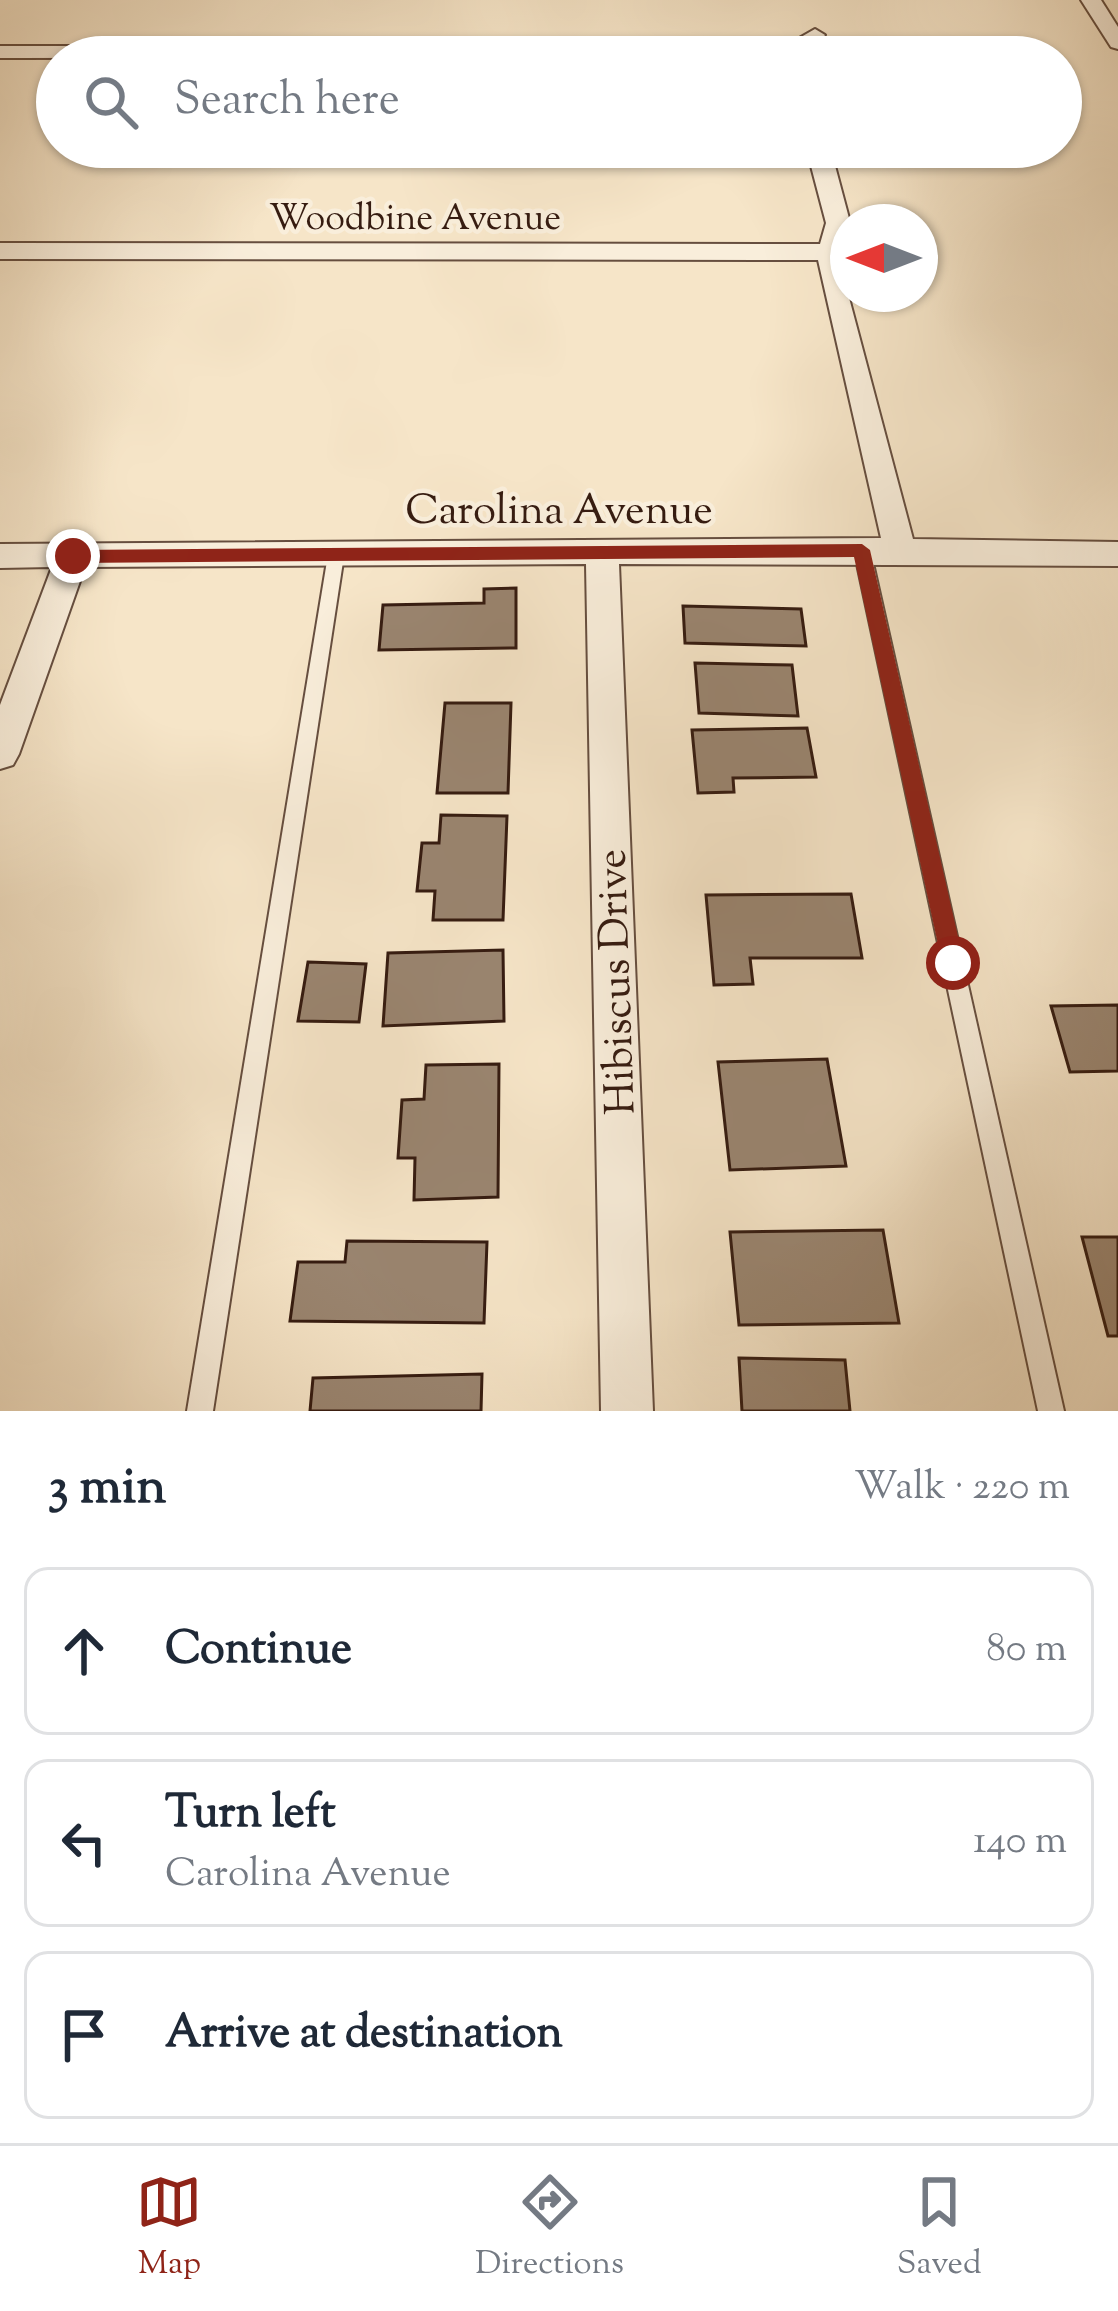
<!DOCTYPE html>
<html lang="en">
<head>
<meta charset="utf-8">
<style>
  body { margin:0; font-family:"Sorts Mill Goudy",serif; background:#f2f2f3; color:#1f2937 }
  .compass { position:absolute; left:830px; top:204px; width:108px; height:108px; border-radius:50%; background:#fff; box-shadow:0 3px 9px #0004; rotate:270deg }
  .stop { position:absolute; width:36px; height:36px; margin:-27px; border:9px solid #8f2418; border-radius:50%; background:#fff }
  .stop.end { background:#8f2418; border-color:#fff; box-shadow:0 3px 12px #0008 }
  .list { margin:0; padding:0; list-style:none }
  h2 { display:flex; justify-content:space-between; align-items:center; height:156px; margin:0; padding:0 48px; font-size:51px }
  h2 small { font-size:39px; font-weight:400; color:#747a83 }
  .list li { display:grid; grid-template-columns:78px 1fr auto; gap:36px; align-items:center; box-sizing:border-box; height:168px; margin:0 24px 24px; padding:0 24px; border:3px solid #e0e1e3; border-radius:24px }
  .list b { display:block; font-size:45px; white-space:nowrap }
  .list p { margin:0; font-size:39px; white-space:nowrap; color:#747a83 }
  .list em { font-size:39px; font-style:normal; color:#747a83 }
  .icon { flex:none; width:66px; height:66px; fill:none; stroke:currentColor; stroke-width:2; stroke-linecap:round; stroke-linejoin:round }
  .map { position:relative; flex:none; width:1118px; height:1411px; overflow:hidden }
  .search { position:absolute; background:#fff; box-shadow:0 3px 9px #0004; left:36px; right:36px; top:36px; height:132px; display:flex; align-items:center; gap:30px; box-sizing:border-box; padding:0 42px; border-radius:66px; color:#747a83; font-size:45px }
  .sheet { height:732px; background:#fff }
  nav { display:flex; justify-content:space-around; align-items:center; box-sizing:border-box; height:168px; border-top:3px solid #e0e1e3; background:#fff; font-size:33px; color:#747a83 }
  nav a { display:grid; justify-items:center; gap:6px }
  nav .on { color:#8f2418 }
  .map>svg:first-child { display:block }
  .building { fill:#9a8570; stroke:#361c11; stroke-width:3 }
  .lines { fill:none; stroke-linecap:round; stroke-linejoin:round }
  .service-casing { stroke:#664e3f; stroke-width:4 }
  .minor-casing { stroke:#664e3f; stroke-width:4 }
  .service { fill:#f9eedb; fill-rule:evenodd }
  .minor { fill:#f9eedb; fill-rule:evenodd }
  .route { fill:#8f2418 }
  .labels { text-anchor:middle; stroke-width:9; stroke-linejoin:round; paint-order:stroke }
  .far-street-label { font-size:36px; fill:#361c11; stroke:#f9eedb }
  .street-label { font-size:42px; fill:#361c11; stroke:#f9eedb }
</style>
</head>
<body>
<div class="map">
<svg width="1118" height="1411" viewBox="0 0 1118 1411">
  <rect width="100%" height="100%" fill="#f6e5c8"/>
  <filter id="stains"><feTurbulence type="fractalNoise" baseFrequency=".00167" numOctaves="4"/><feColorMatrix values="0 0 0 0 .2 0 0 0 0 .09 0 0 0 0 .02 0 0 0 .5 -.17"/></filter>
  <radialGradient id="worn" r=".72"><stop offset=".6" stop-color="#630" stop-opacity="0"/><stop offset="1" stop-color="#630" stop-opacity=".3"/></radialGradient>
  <g class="building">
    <path d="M516,588V648L379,650L383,605L484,603V589Z"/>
    <path d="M683,606L801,609L806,646L685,643Z"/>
    <path d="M695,663L792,665L798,716L699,713Z"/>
    <path d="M445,703H511L508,793H437Z"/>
    <path d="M807,728L816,777L733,778L734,792L698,793L692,730Z"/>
    <path d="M441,815L507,816L503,920H433L435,891H417L422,843H439Z"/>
    <path d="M851,894L862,958H750L753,984L714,985L706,895Z"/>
    <path d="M503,950L504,1021L383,1026L388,953Z"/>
    <path d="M308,962L366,964L359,1022L298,1021Z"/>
    <path d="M1118,1005V1071L1070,1072L1051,1006Z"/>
    <path d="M827,1059L846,1166L730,1170L718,1062Z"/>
    <path d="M499,1064L498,1197L414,1200L415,1158H398L402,1100L424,1099L426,1065Z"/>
    <path d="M883,1230L899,1323L739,1325L730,1232Z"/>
    <path d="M1082,1237H1118V1336H1108Z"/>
    <path d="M347,1241L487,1242L484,1323L290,1321L298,1262H345Z"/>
    <path d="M739,1358L845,1360L850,1411H742Z"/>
    <path d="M482,1374L481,1411H310L313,1378Z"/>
  </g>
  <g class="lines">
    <g class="service-casing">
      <g id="service">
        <path d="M862,544L870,550L1064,1411H1038L854,550Z"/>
        <path d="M336,549L344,555L213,1411H187L328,555Z"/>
      </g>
    </g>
    <g class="minor-casing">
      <g id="minor">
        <path d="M1081,0H1101L1118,27V49L1111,47Z"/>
        <path d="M815,29L825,35L822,39L791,57H766Z"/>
        <path d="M0,46H718L735,57L0,58Z"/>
        <path d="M806,147H830L850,222L844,252L848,294L913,539L1118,542V566L619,564L653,1411H601L586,564L85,567L19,754L13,765L0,769V705L52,567L0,568V544L881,538L818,260L0,259V243L820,244L826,223Z"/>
      </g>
    </g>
    <use href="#service" class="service"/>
    <use href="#minor" class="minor"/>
  </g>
  <path class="route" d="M862,544L870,550L964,963L953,974L942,963L854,557L73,563L64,556L73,550Z"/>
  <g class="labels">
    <g class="far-street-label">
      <text x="415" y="229">Woodbine Avenue</text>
    </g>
    <g class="street-label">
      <text x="559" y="523">Carolina Avenue</text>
      <text transform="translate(614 982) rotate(-92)" y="15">Hibiscus Drive</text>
    </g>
  </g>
  <rect width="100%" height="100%" filter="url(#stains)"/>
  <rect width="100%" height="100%" fill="url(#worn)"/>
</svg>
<svg class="compass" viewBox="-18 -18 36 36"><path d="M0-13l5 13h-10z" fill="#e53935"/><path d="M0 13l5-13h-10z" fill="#747a83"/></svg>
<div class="stop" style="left:953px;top:963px"></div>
<div class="stop end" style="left:73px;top:556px"></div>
<div class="search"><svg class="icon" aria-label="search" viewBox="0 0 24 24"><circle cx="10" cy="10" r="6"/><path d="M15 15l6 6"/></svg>Search here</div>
</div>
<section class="sheet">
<h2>3 min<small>Walk · 220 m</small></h2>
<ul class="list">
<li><svg class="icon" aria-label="ahead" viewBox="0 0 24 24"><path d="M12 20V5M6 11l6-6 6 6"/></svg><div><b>Continue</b></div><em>80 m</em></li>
<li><svg class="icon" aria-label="left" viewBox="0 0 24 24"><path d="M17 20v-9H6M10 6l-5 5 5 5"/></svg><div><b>Turn left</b><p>Carolina Avenue</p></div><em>140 m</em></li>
<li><svg class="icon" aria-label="arrive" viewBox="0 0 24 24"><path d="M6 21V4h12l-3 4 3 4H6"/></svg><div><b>Arrive at destination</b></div></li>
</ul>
</section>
<nav>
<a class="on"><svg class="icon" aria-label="map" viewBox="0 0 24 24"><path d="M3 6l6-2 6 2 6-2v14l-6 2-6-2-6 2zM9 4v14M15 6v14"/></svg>Map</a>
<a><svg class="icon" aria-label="directions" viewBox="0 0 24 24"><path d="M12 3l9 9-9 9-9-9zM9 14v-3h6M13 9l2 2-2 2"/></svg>Directions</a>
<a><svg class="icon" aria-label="saved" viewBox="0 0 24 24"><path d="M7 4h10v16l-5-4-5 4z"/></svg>Saved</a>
</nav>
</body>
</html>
